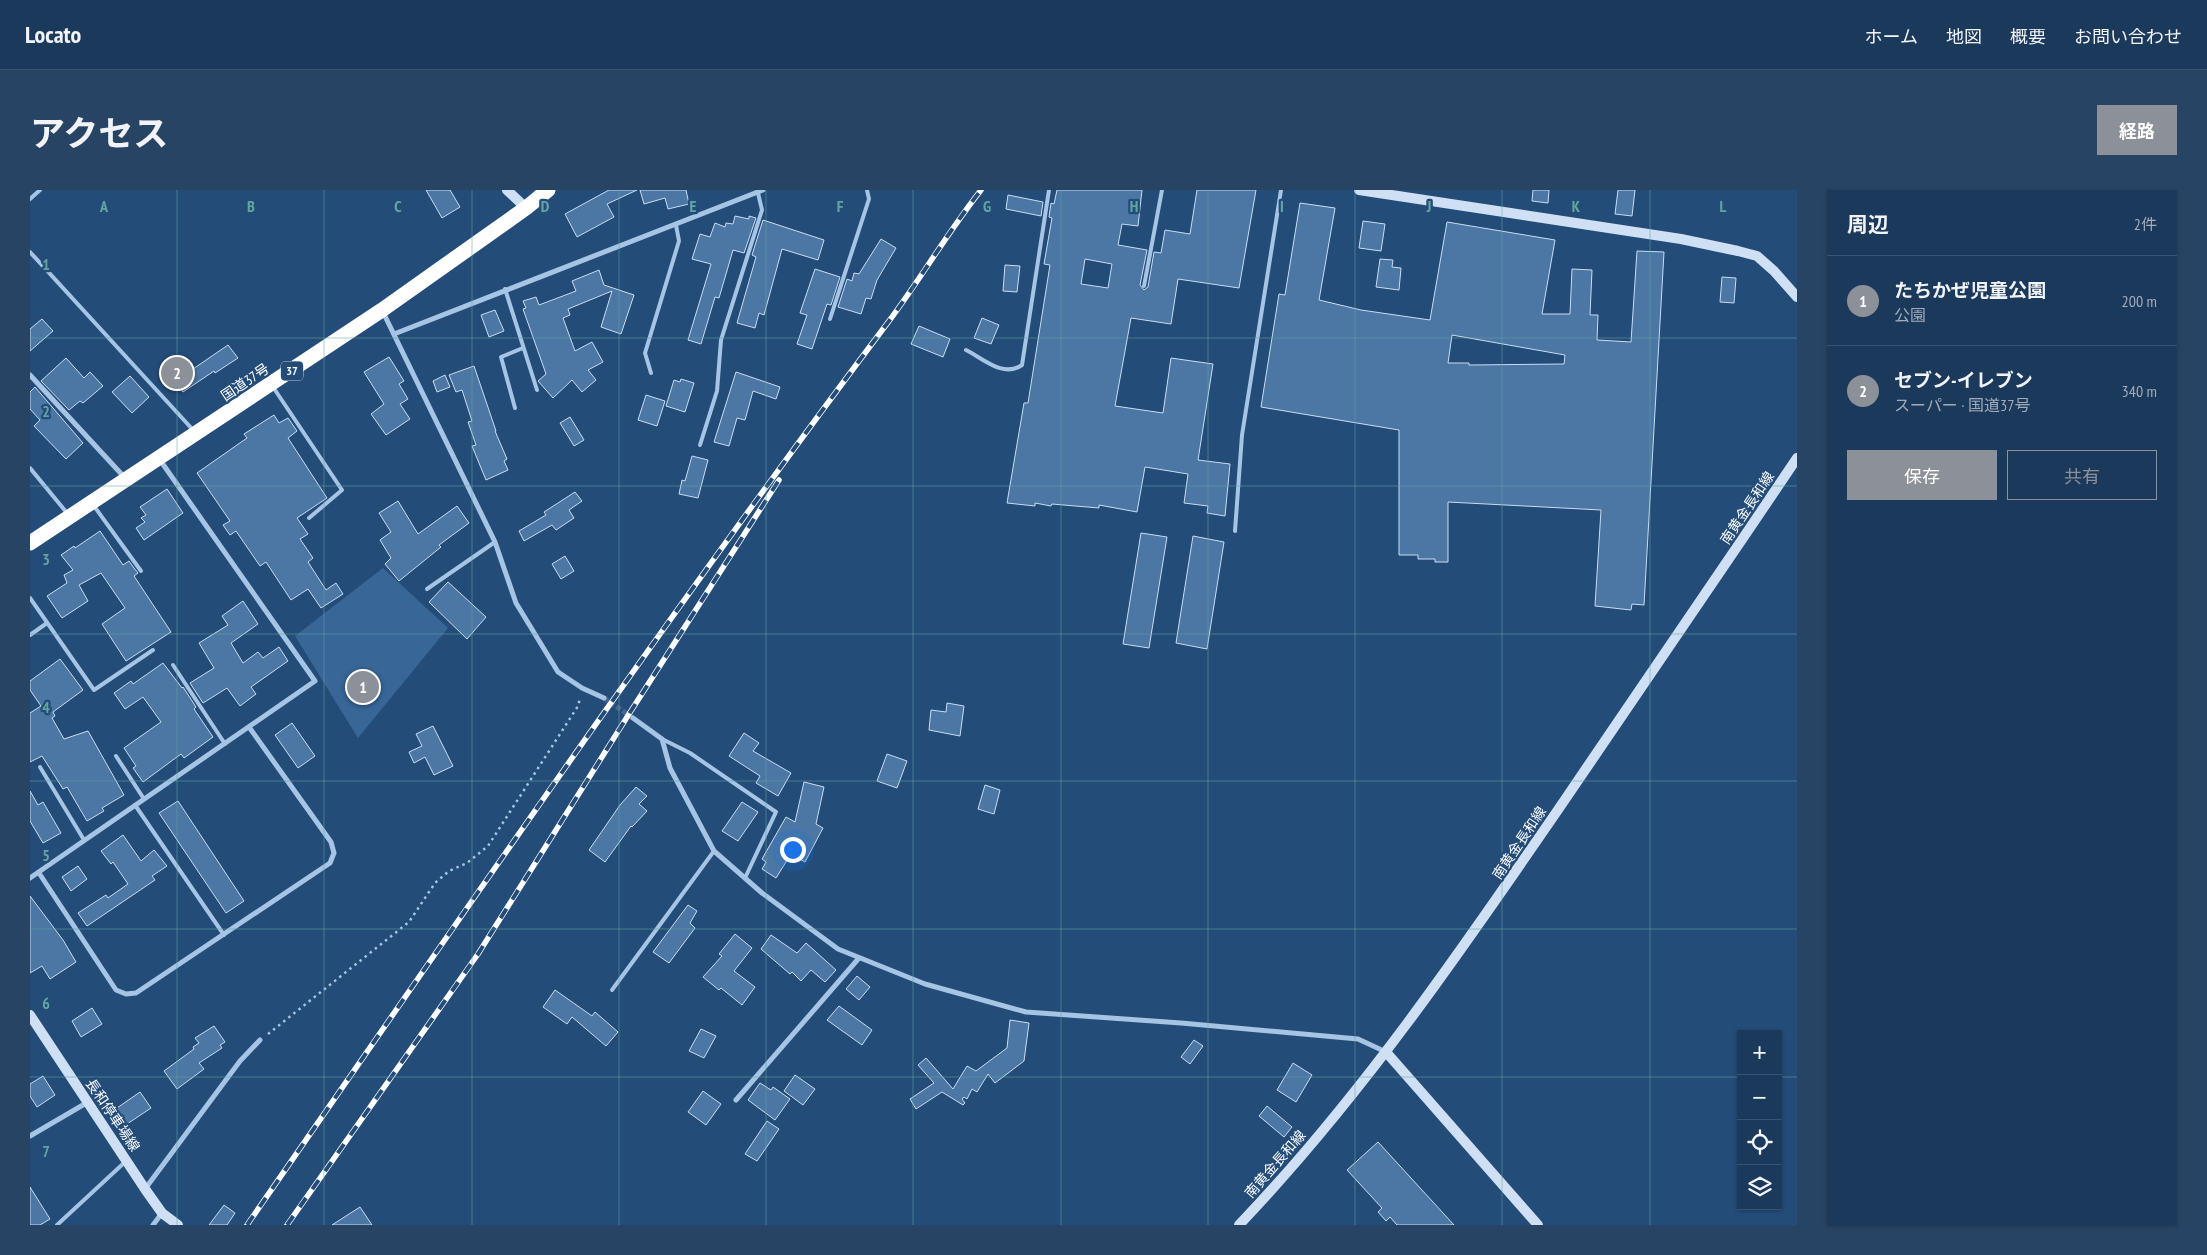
<!DOCTYPE html>
<html lang="ja">
<head>
<meta charset="utf-8">
<style>
  body { margin:0; font-family:"PT Sans Narrow","Noto Sans JP",sans-serif; background:#284464; color:#f1f3f6 }
  .controls { position:absolute; right:15px; bottom:15px; display:grid; overflow:hidden; border-radius:0px; box-shadow:0 1px 4px #0004 }
  .controls button { width:45px; height:45px; display:grid; place-items:center; padding:0; border:0; border-bottom:1px solid #395371; background:#1b395b; color:#f1f3f6; font:25px sans-serif }
  .you { position:absolute; left:762px; top:659px; width:18px; height:18px; margin:-12px; border:4px solid #fff; border-radius:50%; background:#1a73e8; box-shadow:0 0 0 8px #1a73e833 }
  .badge { display:grid; place-items:center; width:32px; height:32px; border-radius:50%; background:#8c9099; color:#fff; font-size:16px; font-weight:700 }
  .pin { position:absolute; translate:-50% -50%; border:2px solid #fff; box-shadow:0 1px 5px #0006 }
  .list { margin:0; padding:0; list-style:none }
  h2 { display:flex; justify-content:space-between; align-items:center; height:65px; margin:0; padding:0 20px; font-size:21px }
  h2 small { font-size:16px; font-weight:400; color:#a0acbb }
  .list li { display:grid; grid-template-columns:32px 1fr auto; gap:15px; align-items:center; box-sizing:border-box; height:90px; padding:0 20px; border-top:1px solid #395371 }
  .list b { display:block; font-size:19px; white-space:nowrap }
  .list p { margin:0; font-size:16px; white-space:nowrap; color:#a0acbb }
  .list em { font-size:16px; font-style:normal; color:#a0acbb }
  .actions { display:flex; gap:10px; padding:15px 20px }
  .actions a { flex:1; padding:11px 0; border:1px solid #8c9099; border-radius:0px; text-align:center; font-size:18px; color:#8c9099 }
  .actions .main { background:#8c9099; color:#fff }
  .icon { flex:none; width:28px; height:28px; fill:none; stroke:currentColor; stroke-width:2; stroke-linecap:round; stroke-linejoin:round }
  .map { position:relative; flex:none; width:1767px; height:1035px; overflow:hidden; border-radius:0px }
  header { display:flex; align-items:center; gap:30px; box-sizing:border-box; height:70px; padding:0 25px; background:#1b395b; border-bottom:1px solid #395371 }
  header strong { font-size:24px }
  nav { display:flex; gap:28px; margin-inline-start:auto; font-size:18px }
  .intro { display:flex; align-items:center; justify-content:space-between; box-sizing:border-box; height:120px; padding:0 30px }
  h1 { margin:0; font-size:35px }
  .button { padding:12px 22px; border-radius:0px; background:#8c9099; color:#fff; font-size:18px; font-weight:700 }
  main { display:flex; gap:30px; padding:0 30px }
  aside { flex:1; background:#1b395b; border-radius:0px; box-shadow:0 1px 4px #0004 }
  .map>svg:first-child { display:block }
  .green { fill:#376697 }
  .building { fill:#4c76a3; stroke:#c9ddf3; fill-rule:evenodd }
  .lines { fill:none; stroke-linecap:round; stroke-linejoin:round }
  .street-tunnel { stroke:#45678d; stroke-width:5; stroke-dasharray:5 2.5; stroke-linecap:butt }
  .path { stroke:#a6c4e4; stroke-width:2.5; stroke-dasharray:2.5 4; stroke-linecap:butt }
  .lane { stroke:#a6c4e4; stroke-width:4 }
  .street { stroke:#a6c4e4; stroke-width:5 }
  .secondary { stroke:#cfe0f4; stroke-width:10 }
  .highway { stroke:#fff; stroke-width:15 }
  .rail-casing { stroke:#fff; stroke-width:5.5 }
  .rail { stroke:#244c79; stroke-width:4; stroke-dasharray:11; stroke-linecap:butt }
  .grid { fill:none; stroke:#63a6a1; stroke-width:1; stroke-opacity:0.55 }
  .labels { text-anchor:middle; stroke-width:4.5; stroke-linejoin:round; paint-order:stroke }
  .shield { fill:#244c79; stroke:#bdc9d7; stroke-width:1 }
  .shield-label { font-size:12px; font-weight:bold; fill:#fff }
  .street-label { font-size:14px; fill:#fff; stroke:#244c79 }
  .grid-label { font-size:16px; text-anchor:middle; font-weight:bold; fill:#63a6a1; stroke:#244c79; stroke-width:4.5; stroke-linejoin:round; paint-order:stroke }
</style>
</head>
<body>
<header>
<strong>Locato</strong>
<nav><a>ホーム</a><a>地図</a><a>概要</a><a>お問い合わせ</a></nav>
</header>
<div class="intro"><h1>アクセス</h1><a class="button">経路</a></div>
<main>
<div class="map">
<svg width="1767" height="1035" viewBox="0 0 1767 1035">
  <rect width="100%" height="100%" fill="#244c79"/>
  <path class="green" d="M353,378L418,438L328,548L265,446Z"/>
  <g class="building">
    <path d="M396,0H420L430,17L412,28Z"/>
    <path d="M579,0H607L577,14L584,27L547,47L535,24Z"/>
    <path d="M610,0H656L659,14L638,19L635,8L614,14Z"/>
    <path d="M1027,0H1112L1108,36L1092,34L1088,55L1117,60L1110,95L1114,100L1118,97L1124,62L1131,63L1135,40L1160,44L1167,0H1226L1209,98L1148,89L1141,134L1101,128L1085,216L1133,223L1141,168L1183,174L1168,270L1200,274L1195,326L1177,323L1178,316L1154,313L1158,284L1115,277L1107,322L1069,315V318L1022,314L1021,316L1005,313V316L977,313L994,213H998L1020,75L1014,74L1022,28L1019,27L1021,13L1024,14ZM1055,69L1082,74L1078,98L1051,94Z"/>
    <path d="M1503,0H1519L1518,13L1502,11Z"/>
    <path d="M1588,0H1605L1602,26L1585,24Z"/>
    <path d="M978,5L1013,12L1011,26L976,19Z"/>
    <path d="M1270,13L1305,18L1289,110L1331,120L1400,130L1417,32L1525,50L1512,124H1540L1542,79L1562,80L1560,125H1568L1567,150L1601,152L1607,61L1634,62L1614,415L1602,414L1601,420L1565,416L1571,320L1418,312V372H1405V369H1388V365H1369V240L1231,217L1249,104L1255,105ZM1422,145L1535,165L1534,174L1439,175V173H1418Z"/>
    <path d="M705,26L719,29V26L726,28L714,63L703,60L689,108L685,107L671,154L658,150L681,74L662,69L670,44L680,47L685,33L695,37L696,33L703,34Z"/>
    <path d="M733,30L794,50L788,70L752,59L734,125L729,123L725,138L707,133L726,67L722,65Z"/>
    <path d="M1333,31L1355,34L1351,61L1329,58Z"/>
    <path d="M851,49L866,58L847,90L841,109L836,108L831,124L808,117L817,89L822,91L824,83L829,84Z"/>
    <path d="M1350,69L1363,70L1362,77L1371,78L1369,100L1346,97Z"/>
    <path d="M975,75L990,76L987,102L973,101Z"/>
    <path d="M785,79L810,87L801,115L797,114L782,159L767,154L777,125L770,123Z"/>
    <path d="M569,80L574,95L604,105L591,144L571,137L582,101L538,119L540,125L533,128L545,161L562,152L573,172L558,180L566,190L552,202L542,190L523,208L508,191L516,184L493,119L496,118L493,111L506,107L509,115L546,101L542,91Z"/>
    <path d="M1692,87L1706,88L1704,113L1690,112Z"/>
    <path d="M465,120L474,141L459,147L451,125Z"/>
    <path d="M952,128L969,135L961,154L944,148Z"/>
    <path d="M12,129L23,141L0,161V139Z"/>
    <path d="M889,136L920,149L913,167L881,154Z"/>
    <path d="M198,155L208,168L185,183L184,181L153,202L141,186L159,174L163,179Z"/>
    <path d="M359,167L374,191L369,194L378,209L370,214L380,229L356,245L341,224L354,214L334,182Z"/>
    <path d="M36,168L54,188L60,182L73,196L53,213L50,211L39,220L11,191Z"/>
    <path d="M444,176L466,241H465L477,269L474,271L478,280L456,290L442,256L446,255L438,232L442,231L432,200L426,202L419,185Z"/>
    <path d="M706,182L750,197L746,209L723,201L715,230L707,228L699,256L684,252Z"/>
    <path d="M415,185L420,197L407,202L403,191Z"/>
    <path d="M100,186L119,207L102,223L82,202Z"/>
    <path d="M651,189L664,193L655,222L636,216L644,190L650,192Z"/>
    <path d="M5,197L53,253L36,269L4,236L10,230L0,219V202Z"/>
    <path d="M616,205L635,211L627,236L608,230Z"/>
    <path d="M244,225L249,233L258,228L267,241L258,248L297,308L267,328L278,344L270,349L283,368L278,372L296,400L306,393L313,404L291,418L278,399L261,410L236,372L230,376L206,341L200,345L193,335L200,331L167,283L217,248L214,244Z"/>
    <path d="M540,227L554,250L544,256L530,233Z"/>
    <path d="M662,266L678,270L668,308L649,304L652,290L655,291Z"/>
    <path d="M137,299L153,323L114,350L106,338L115,332L111,328L116,325L110,317Z"/>
    <path d="M545,302L552,311L539,320L544,328L526,340L522,335L494,351L489,341L516,325L514,322Z"/>
    <path d="M368,311L388,344L427,316L439,333L409,355L411,357L369,391L355,374L361,368L350,350L361,342L349,323Z"/>
    <path d="M70,341L93,375L99,371L104,378L108,383L104,386L141,442L96,471L72,434L95,418L71,383L49,395L58,411L32,428L17,406L37,393L34,385L43,380L31,365L44,356L45,358Z"/>
    <path d="M1111,343L1137,347L1119,458L1093,454Z"/>
    <path d="M1163,346L1194,352L1177,459L1146,453Z"/>
    <path d="M535,366L544,381L531,389L522,374Z"/>
    <path d="M418,392L456,427L437,449L399,412Z"/>
    <path d="M213,411L228,434L201,453L213,473L228,462L233,468L249,457L258,471L221,497L226,504L210,516L197,498L173,513L160,493L184,478L169,453L198,435L192,426Z"/>
    <path d="M30,469L53,500L23,522L25,526L22,528L34,549L58,541L94,605L72,618L74,621L57,631L37,597L33,599L12,566L0,572V523L11,516L0,500V491Z"/>
    <path d="M133,473L152,498L153,497L166,517L164,519L183,547L154,568L151,564L113,592L103,578L106,576L94,558L131,532L113,507L95,519L84,503L101,491L103,494Z"/>
    <path d="M917,513L934,516L930,546L899,540L901,520L916,522Z"/>
    <path d="M262,533L285,566L268,578L245,545Z"/>
    <path d="M403,536L423,576L404,585L395,567L384,573L379,562L392,556L386,544Z"/>
    <path d="M714,543L729,553L723,561L761,583L748,606L726,593L730,586L699,566Z"/>
    <path d="M857,564L877,571L867,598L847,591Z"/>
    <path d="M774,592L794,597L786,634L793,638L775,672L761,664L746,688L732,679L736,672L732,669L756,627L765,632Z"/>
    <path d="M955,595L970,600L964,624L948,619Z"/>
    <path d="M606,597L617,606L609,614L617,621L602,637L601,636L575,672L559,660L590,615Z"/>
    <path d="M0,601L8,615L13,612L31,643L13,653L0,631Z"/>
    <path d="M148,611L214,711L196,723L129,623Z"/>
    <path d="M712,612L728,622L708,651L692,641Z"/>
    <path d="M93,645L111,671L124,660L137,676L122,686L125,690L57,736L48,723L76,705L78,708L98,694L83,672L81,674L71,661Z"/>
    <path d="M48,676L57,689L41,701L32,687Z"/>
    <path d="M0,706L33,750L46,772L20,789L12,776L0,783Z"/>
    <path d="M658,715L667,721L660,733L665,738L639,773L623,762Z"/>
    <path d="M705,744L722,758L704,781L725,797L712,815L691,798L689,800L673,787L692,766L689,764Z"/>
    <path d="M741,745L767,763L776,753L806,780L795,792L781,780L771,791L762,782L760,784L731,759Z"/>
    <path d="M827,786L840,797L829,810L816,799Z"/>
    <path d="M525,800L562,826L565,822L588,842L576,856L542,827L537,834L513,817Z"/>
    <path d="M809,816L842,840L832,855L797,830Z"/>
    <path d="M62,818L72,834L51,847L42,831Z"/>
    <path d="M980,830L999,833L994,871L965,893L958,884L947,902L942,899L937,909L934,907L932,909L935,913L933,915L912,902L886,919L880,909L904,893L888,875L896,868L923,899L937,876L946,881L977,858Z"/>
    <path d="M184,836L195,852L190,855L192,858L169,873L174,879L147,899L134,881L164,859L163,857L169,853L165,848Z"/>
    <path d="M671,839L686,846L674,868L659,861Z"/>
    <path d="M1164,850L1173,856L1160,874L1151,867Z"/>
    <path d="M1263,873L1282,885L1266,912L1247,900Z"/>
    <path d="M765,885L785,899L773,915L754,901Z"/>
    <path d="M13,886L25,905L7,917L0,906V894Z"/>
    <path d="M730,893L741,900L743,897L760,909L745,930L718,910Z"/>
    <path d="M673,901L691,914L676,935L658,922Z"/>
    <path d="M110,902L121,918L97,934L87,918Z"/>
    <path d="M1237,916L1262,937L1254,947L1229,926Z"/>
    <path d="M737,931L749,939L727,971L715,964Z"/>
    <path d="M1348,952L1424,1035H1367L1360,1027L1356,1031L1348,1022L1352,1018L1317,980Z"/>
    <path d="M0,997L20,1029L10,1035H0Z"/>
    <path d="M194,1015L205,1023L197,1035H179Z"/>
    <path d="M330,1017L342,1035H302Z"/>
  </g>
  <g class="lines">
    <path class="street-tunnel" d="M574,508L603,528"/>
    <path class="path" d="M238,844L379,732L405,693L419,681L437,673L458,656L548,516L550,508"/>
    <g class="lane">
      <path d="M0,9L10,0"/>
      <path d="M0,62L164,241"/>
      <path d="M1114,96L1132,0"/>
      <path d="M475,99L507,200"/>
      <path d="M800,129L839,9L837,0"/>
      <path d="M936,160C954,169 973,188 992,175L1019,0"/>
      <path d="M621,183L615,163L649,51L646,35"/>
      <path d="M243,197L312,300L279,328"/>
      <path d="M485,218L471,167L493,158"/>
      <path d="M670,255L687,201L691,150L732,20L728,3"/>
      <path d="M0,278L37,323"/>
      <path d="M64,316L111,381"/>
      <path d="M1205,341L1212,245L1251,0"/>
      <path d="M397,399L465,352"/>
      <path d="M0,408L64,500L123,460"/>
      <path d="M0,445L17,433"/>
      <path d="M143,475L195,554"/>
      <path d="M632,549L660,563L746,622L715,688"/>
      <path d="M86,566L114,609"/>
      <path d="M10,577L54,650"/>
      <path d="M105,615L194,745"/>
      <path d="M582,800L684,661"/>
      <path d="M27,1035L95,972"/>
    </g>
    <g class="street">
      <path d="M353,122L465,352L486,413L528,482L552,498L574,508"/>
      <path d="M364,144L733,0"/>
      <path d="M0,185L96,289"/>
      <path d="M603,528L632,549L640,578L684,661L732,703L808,759L895,794L996,822L1151,833L1328,849L1356,862"/>
      <path d="M9,683L86,800L96,804L106,803L300,673L304,663L301,652L219,537"/>
      <path d="M0,688L285,491L130,270"/>
      <path d="M706,910L829,768"/>
      <path d="M0,946L58,912"/>
      <path d="M115,999L210,871L230,850"/>
      <path d="M123,1035L132,1023"/>
    </g>
    <g class="secondary">
      <path d="M477,0L496,18"/>
      <path d="M1329,0L1651,49L1708,61L1727,66L1744,81L1767,107"/>
      <path d="M0,825L115,999L132,1023L148,1035"/>
      <path d="M1356,862L1508,1035"/>
      <path d="M1209,1035C1332,906 1433,758 1534,611C1611,497 1690,383 1767,268"/>
    </g>
    <path class="highway" d="M0,353L352,120L496,18L518,0"/>
    <g class="rail-casing">
      <g id="rail">
        <path d="M217,1035C428,731 637,426 859,131C891,88 918,42 951,0"/>
        <path d="M257,1035L448,764L599,524L749,290"/>
      </g>
    </g>
    <use href="#rail" class="rail"/>
  </g>
  <path class="grid" d="M147,0V1035M294,0V1035M442,0V1035M589,0V1035M736,0V1035M883,0V1035M1031,0V1035M1178,0V1035M1325,0V1035M1472,0V1035M1620,0V1035M0,148H1767M0,296H1767M0,444H1767M0,591H1767M0,739H1767M0,887H1711M1748,887H1767"/>
  <g class="labels">
    <rect class="shield" x="251" y="171.5" width="22" height="19" rx="4"/>
    <g class="shield-label">
      <text x="262" y="185">37</text>
    </g>
    <g class="street-label">
      <text transform="translate(215 192) rotate(-34)" y="5">国道37号</text>
      <text transform="translate(1717 318) rotate(-56)" y="5">南黄金長和線</text>
      <text transform="translate(1489 653) rotate(-56)" y="5">南黄金長和線</text>
      <text transform="translate(83 925) rotate(56)" y="5">長和停車場線</text>
      <text transform="translate(1245 974) rotate(-49)" y="5">南黄金長和線</text>
    </g>
  </g>
  <g class="grid-label">
    <text x="74" y="22">A</text>
    <text x="221" y="22">B</text>
    <text x="368" y="22">C</text>
    <text x="515" y="22">D</text>
    <text x="663" y="22">E</text>
    <text x="810" y="22">F</text>
    <text x="957" y="22">G</text>
    <text x="1104" y="22">H</text>
    <text x="1252" y="22">I</text>
    <text x="1399" y="22">J</text>
    <text x="1546" y="22">K</text>
    <text x="1693" y="22">L</text>
    <text x="16" y="80">1</text>
    <text x="16" y="227">2</text>
    <text x="16" y="375">3</text>
    <text x="16" y="523">4</text>
    <text x="16" y="671">5</text>
    <text x="16" y="819">6</text>
    <text x="16" y="967">7</text>
  </g>
</svg>
<div class="controls">
<button>+</button>
<button>−</button>
<button><svg class="icon" aria-label="locate" viewBox="0 0 24 24"><circle cx="12" cy="12" r="6"/><path d="M12 2v4M12 18v4M2 12h4M18 12h4"/></svg></button>
<button><svg class="icon" aria-label="layers" viewBox="0 0 24 24"><path d="M12 4l9 5-9 5-9-5zM3 14l9 5 9-5"/></svg></button>
</div>
<div class="you"></div>
<div class="pin badge" style="left:333px;top:497px">1</div>
<div class="pin badge" style="left:147px;top:183px">2</div>
</div>
<aside>
<h2>周辺<small>2件</small></h2>
<ul class="list">
<li><span class="badge">1</span><div><b>たちかぜ児童公園</b><p>公園</p></div><em>200 m</em></li>
<li><span class="badge">2</span><div><b>セブン-イレブン</b><p>スーパー · 国道37号</p></div><em>340 m</em></li>
</ul>
<div class="actions"><a class="main">保存</a><a>共有</a></div>
</aside>
</main>
</body>
</html>
